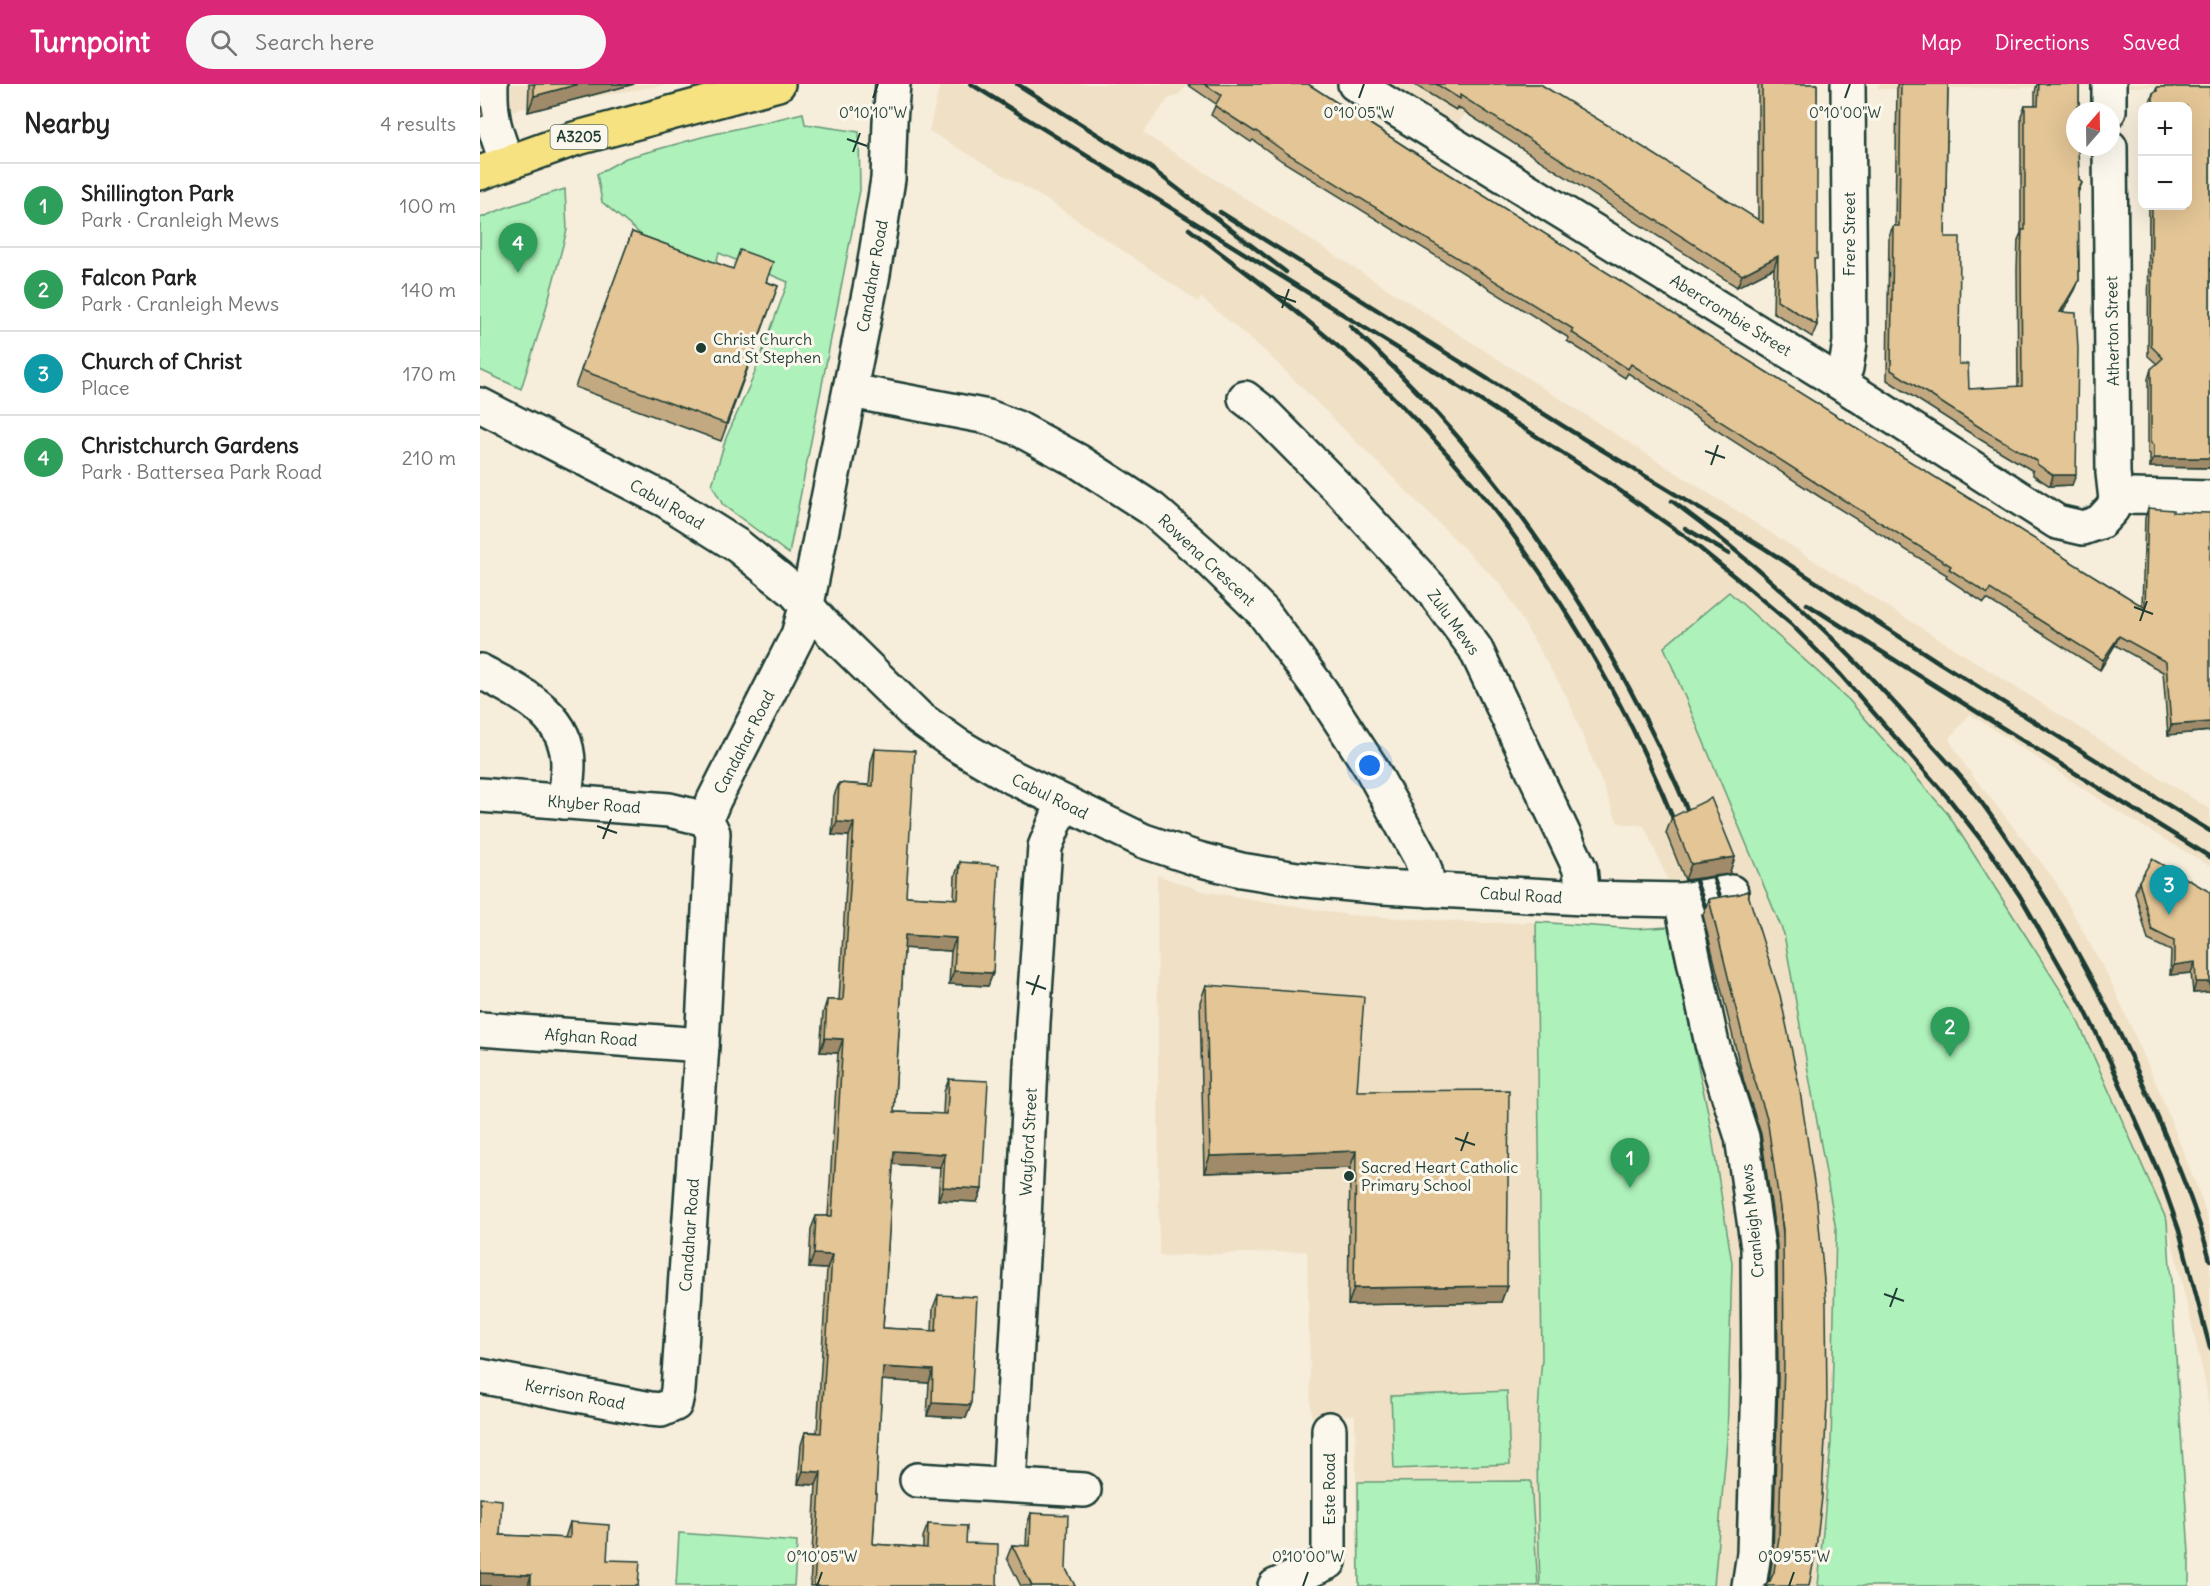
<!DOCTYPE html>
<html lang="en">
<head>
<meta charset="utf-8">
<style>
  body { margin:0; font-family:Delius,sans-serif; background:#f6f6f6; color:#222 }
  .controls { position:absolute; right:18px; top:18px; display:grid; overflow:hidden; border-radius:12px; box-shadow:0 6px 24px #0002 }
  .controls button { width:54px; height:54px; display:grid; place-items:center; padding:0; border:0; border-bottom:2px solid #e0e0e0; background:#fff; color:#222; font:30px sans-serif }
  .compass { position:absolute; left:1586px; top:18px; width:54px; height:54px; border-radius:50%; background:#fff; box-shadow:0 6px 24px #0002; rotate:20deg }
  .you { position:absolute; left:890px; top:682px; width:21px; height:21px; margin:-15px; border:4px solid #fff; border-radius:50%; background:#1a73e8; box-shadow:0 0 0 9px #1a73e833 }
  .badge { display:grid; place-items:center; width:39px; height:39px; border-radius:50%; background:#db2777; color:#fff; font-size:20px; font-weight:700 }
  .pin { position:absolute; translate:-50% -50px; filter:drop-shadow(0 2px 3px #0008) }
  .pin::after { content:''; position:absolute; top:32px; width:21px; height:18px; background:inherit; clip-path:polygon(0 0,100% 0,50% 100%) }
  .list { margin:0; padding:0; list-style:none }
  h2 { display:flex; justify-content:space-between; align-items:center; height:78px; margin:0; padding:0 24px; font-size:26px }
  h2 small { font-size:20px; font-weight:400; color:#767676 }
  .list li { display:grid; grid-template-columns:39px 1fr auto; gap:18px; align-items:center; box-sizing:border-box; height:84px; padding:0 24px; border-top:2px solid #e0e0e0 }
  .list b { display:block; font-size:22px; white-space:nowrap }
  .list p { margin:0; font-size:20px; white-space:nowrap; color:#767676 }
  .list em { font-size:20px; font-style:normal; color:#767676 }
  .icon { flex:none; width:33px; height:33px; fill:none; stroke:currentColor; stroke-width:2; stroke-linecap:round; stroke-linejoin:round }
  .map { position:relative; flex:none; width:1730px; height:1502px; overflow:hidden }
  header { display:flex; align-items:center; gap:36px; box-sizing:border-box; height:84px; padding:0 30px; background:#db2777; color:#fff }
  header strong { font-size:28px }
  nav { display:flex; gap:33px; margin-inline-start:auto; font-size:21px }
  .search { width:420px; height:54px; background:#f6f6f6; display:flex; align-items:center; gap:15px; box-sizing:border-box; padding:0 21px; border-radius:33px; color:#767676; font-size:22px }
  main { display:flex }
  aside { flex:1; background:#fff }
  .map>svg:first-child { display:block }
  .built { fill:#f0e1c6 }
  .green { fill:#aef1ba; stroke:#669777; stroke-width:1.5 }
  .lines { fill:none; stroke-linecap:round; stroke-linejoin:round }
  .minor-casing { stroke:#1f3d34; stroke-width:38 }
  .trunk-casing { stroke:#1f3d34; stroke-width:38 }
  .minor { stroke:#fbf7ec; stroke-width:33 }
  .trunk { stroke:#f6e281; stroke-width:33 }
  .rail { stroke:#1f3d34; stroke-width:4.5 }
  .wall { fill:#c3a981; stroke:#1f3d34; stroke-width:1.5 }
  .shaded-wall { fill:#9f8a69; stroke:#1f3d34; stroke-width:1.5 }
  .building { fill:#e3c596; stroke:#1f3d34; stroke-width:1.5 }
  .ticks { fill:none; stroke:#1f3d34; stroke-width:2 }
  .poi-dot { fill:#1f3d34; stroke:#fbf7ec; stroke-width:2 }
  .labels { text-anchor:middle; stroke-width:6; stroke-linejoin:round; paint-order:stroke }
  .shield { fill:#fbf7ec; stroke:#61756b; stroke-width:1.5 }
  .shield-label { font-size:15px; font-weight:bold; fill:#1f3d34 }
  .street-label { font-size:16px; fill:#1f3d34; stroke:#fbf7ec }
  .poi-label { font-size:16px; fill:#1f3d34; stroke:#fbf7ec; text-anchor:start }
  .ticks-label { font-size:15px; text-anchor:middle; fill:#1f3d34; stroke:#fbf7ec; stroke-width:6; stroke-linejoin:round; paint-order:stroke }
</style>
</head>
<body>
<header>
<strong>Turnpoint</strong>
<div class="search"><svg class="icon" aria-label="search" viewBox="0 0 24 24"><circle cx="10" cy="10" r="6"/><path d="M15 15l6 6"/></svg>Search here</div>
<nav><a>Map</a><a>Directions</a><a>Saved</a></nav>
</header>
<main>
<aside>
<h2>Nearby<small>4 results</small></h2>
<ul class="list">
<li><span class="badge" style="background:#2e9e5b">1</span><div><b>Shillington Park</b><p>Park · Cranleigh Mews</p></div><em>100 m</em></li>
<li><span class="badge" style="background:#2e9e5b">2</span><div><b>Falcon Park</b><p>Park · Cranleigh Mews</p></div><em>140 m</em></li>
<li><span class="badge" style="background:#0f9aa8">3</span><div><b>Church of Christ</b><p>Place</p></div><em>170 m</em></li>
<li><span class="badge" style="background:#2e9e5b">4</span><div><b>Christchurch Gardens</b><p>Park · Battersea Park Road</p></div><em>210 m</em></li>
</ul>
</aside>
<div class="map">
<svg width="1730" height="1502" viewBox="0 0 1730 1502">
  <rect width="100%" height="100%" fill="#f6eddb"/>
  <filter id="ink" filterUnits="userSpaceOnUse"><feTurbulence type="fractalNoise" baseFrequency=".0167" numOctaves="2"/><feDisplacementMap in="SourceGraphic" scale="12" xChannelSelector="R" yChannelSelector="G"/><feConvolveMatrix kernelMatrix="1 2 1 2 8 2 1 2 1" color-interpolation-filters="sRGB"/></filter>
  <g filter="url(#ink)">
    <g class="built">
      <path d="M0,0H190L39,25L0,38Z"/>
      <path d="M460,0H709L697,12L688,15L663,49L1338,479L1730,725V782L1642,730L1490,630L1469,655L1486,683L1574,795L1632,900L1678,1004L1722,1116L1730,1145V1331L1725,1297L1687,1137L1592,924L1468,730L1369,616L1184,563L1304,850L1356,1146L1351,1359L1338,1502H1234L1247,1357L1252,1179L1228,1028L1188,843V796L1164,742L1138,739L1087,613L1022,502L787,269L720,213L719,218L572,119L449,47Z"/>
      <path d="M910,0H997L990,23L976,43Z"/>
      <path d="M1398,0H1730V2L1398,5Z"/>
      <path d="M677,791L722,807L869,831L1005,839L1056,838L1062,1275L1059,1304L1057,1382L1060,1502H878L875,1331L831,1332L827,1167L679,1172Z"/>
    </g>
    <g class="green">
      <path d="M323,29L325,40L379,48L380,106L309,470L243,421L232,401L246,354L272,296L308,198L239,169L235,182L164,153L122,118L117,90L146,74L222,53Z"/>
      <path d="M85,105L87,146L64,232L41,305L0,286V134L30,122Z"/>
      <path d="M1249,508L1369,616L1468,730L1592,924L1687,1137L1709,1469V1502H1338L1351,1359L1356,1146L1304,850L1184,563Z"/>
      <path d="M1056,838L1156,845L1188,843L1228,1028L1252,1179L1247,1357L1234,1502H1060C1058,1426 1054,1350 1062,1275Z"/>
      <path d="M1027,1307L1030,1380L914,1385L911,1312Z"/>
      <path d="M1051,1397L1058,1502H879L878,1398Z"/>
      <path d="M199,1449L317,1458L314,1502H196Z"/>
    </g>
    <g class="lines">
      <g class="minor-casing">
        <g id="minor">
          <path d="M11,0C10,33 15,48 27,78"/>
          <path d="M875,0L1357,297L1577,438L1603,444L1620,438L1632,425L1636,416L1633,389L1630,63"/>
          <path d="M1629,0V27"/>
          <path d="M1357,297L1366,284L1370,258L1368,0"/>
          <path d="M371,307L508,333L537,344L598,377L672,425L729,475L783,528L841,607L890,682L940,773L945,786L949,806"/>
          <path d="M765,314L783,328L863,409L952,506L995,564L1100,785L1103,814"/>
          <path d="M0,321L185,416L258,462L314,507L341,538L439,634L477,661L530,692L664,757L718,775L761,786L817,795L903,803L1103,814L1201,816L1251,808"/>
          <path d="M1636,416L1653,412L1730,414"/>
          <path d="M0,587C38,608 88,629 88,680C88,693 86,705 84,718"/>
          <path d="M0,711L189,726L226,735"/>
          <path d="M226,735L234,716L318,551L327,520L393,190L408,95L410,38L413,0"/>
          <path d="M1201,816L1232,960L1262,1053L1278,1164L1279,1295L1274,1469L1269,1502"/>
          <path d="M0,945L222,961"/>
          <path d="M0,1292L170,1325L181,1326L195,1320L198,1306L222,961L233,749L226,735"/>
          <path d="M437,1396L604,1406"/>
          <path d="M529,1400L543,1157L553,938L565,763L583,719"/>
          <path d="M795,1502L849,1478V1345"/>
        </g>
      </g>
      <g class="trunk-casing">
        <path id="trunk" d="M0,89L94,55L298,0"/>
      </g>
      <use href="#minor" class="minor"/>
      <use href="#trunk" class="trunk"/>
      <g class="rail">
        <path d="M491,0L964,293L1132,401L1206,453L1255,493L1311,540L1359,589L1470,716L1512,770L1540,812L1604,924L1630,977L1680,1092L1699,1146L1730,1264"/>
        <path d="M537,0L674,86"/>
        <path d="M668,82L806,188"/>
        <path d="M740,128L1104,355L1284,464L1460,579L1730,747"/>
        <path d="M709,145C782,200 854,254 919,319C1040,439 1136,590 1199,749"/>
        <path d="M870,242C1020,378 1136,553 1213,739"/>
        <path d="M1192,417C1282,483 1362,559 1436,643C1459,669 1484,694 1504,722C1571,814 1627,916 1672,1020C1694,1072 1716,1122 1730,1176"/>
        <path d="M1205,444L1249,470"/>
        <path d="M1327,520C1460,606 1595,689 1730,773"/>
        <path d="M1227,776L1246,829"/>
        <path d="M1210,780L1232,842"/>
      </g>
    </g>
    <g class="wall">
      <path d="M49,0H154L48,28Z"/>
      <path d="M707,0H828L932,67L1662,522L1665,434L1668,424L1730,647L1688,651L1683,588L1635,561L1620,586L1507,515L1504,519L1466,494L1467,491L1340,413L1148,289L1145,294L1087,257L1089,254L802,77L773,56L771,58L731,31L736,20Z"/>
      <path d="M933,0H1060L1278,136V0H1337L1334,183L1337,241L1332,253L1293,228L1294,184L1257,203L977,23L976,26Z"/>
      <path d="M1417,0H1468L1465,153L1479,280L1489,305L1538,303L1537,185L1538,156L1541,149V32L1545,21H1555V8L1557,0H1599V22L1597,27L1599,96L1602,99L1598,109L1599,196L1595,206L1582,228L1592,401L1570,402L1553,391V387L1501,356L1407,296L1409,152L1413,142H1415Z"/>
      <path d="M1677,3H1730V384L1670,383V370L1668,369V295L1671,285L1677,280L1668,272L1669,122H1707V22H1669L1670,18L1673,9L1675,8Z"/>
      <path d="M152,148L298,202L241,357L95,303Z"/>
      <path d="M395,665L426,812L474,815L475,792L480,778L513,889L508,902L469,900L471,867L424,864L414,1028L463,1030L464,1008L469,995L502,1105L497,1118L458,1116L460,1083L413,1080L403,1244L452,1247L453,1224L458,1211L491,1321L486,1334L447,1332L449,1299L402,1296L393,1460L443,1464V1453L448,1440L486,1459L517,1502H330L336,1401L318,1400L321,1361L325,1348H337L347,1185L329,1184L331,1145L336,1132H348L358,969L340,968L343,929L347,916H359L369,752L352,751L354,712L359,699L389,701L391,678Z"/>
      <path d="M1192,733L1255,773L1249,790L1205,796L1186,749Z"/>
      <path d="M1659,797L1730,808V908L1713,909L1711,889L1690,891L1691,867L1668,856L1655,808Z"/>
      <path d="M1267,807L1336,1465L1289,1498L1293,1470L1298,1295L1297,1161L1281,1050L1264,998L1223,831L1229,815L1260,810Z"/>
      <path d="M726,901L877,1007L1027,1202L1021,1218L868,1221L870,1084L724,1089L720,918Z"/>
      <path d="M551,1429L586,1485L595,1502H541L527,1474L532,1461L546,1462L547,1441Z"/>
      <path d="M90,1438L127,1476L158,1502H0L20,1451L85,1454Z"/>
    </g>
    <g class="shaded-wall">
      <path d="M99,0H154L48,28L54,12Z"/>
      <path d="M1298,172L1294,184L1257,203L1262,191Z"/>
      <path d="M1599,196L1595,206L1576,239L1580,228Z"/>
      <path d="M1674,374H1730V384L1670,383Z"/>
      <path d="M1573,391H1596L1592,401L1570,402Z"/>
      <path d="M1639,552L1635,561L1620,586L1623,576Z"/>
      <path d="M1730,638V647L1688,651L1691,641Z"/>
      <path d="M357,738L374,739L369,752L352,751Z"/>
      <path d="M1255,773L1249,790L1205,796L1211,780Z"/>
      <path d="M425,851L476,854L471,867L420,864Z"/>
      <path d="M1715,878L1711,889L1690,891L1694,881Z"/>
      <path d="M474,887L513,889L508,902L469,900Z"/>
      <path d="M1716,898H1730V908L1713,909Z"/>
      <path d="M345,954L363,955L358,969L340,968Z"/>
      <path d="M414,1067L465,1070L460,1083L409,1080Z"/>
      <path d="M876,1067L870,1084L724,1089L730,1072Z"/>
      <path d="M463,1103L502,1105L497,1118L458,1116Z"/>
      <path d="M334,1170L352,1171L347,1185L329,1184Z"/>
      <path d="M1027,1202L1021,1218L868,1221L874,1204Z"/>
      <path d="M403,1283L453,1286L449,1299L398,1296Z"/>
      <path d="M452,1319L491,1321L486,1334L447,1332Z"/>
      <path d="M323,1387L341,1388L336,1401L318,1400Z"/>
      <path d="M0,1489L51,1491L48,1502H0Z"/>
    </g>
    <g class="building">
      <path d="M54,0H99L54,12Z"/>
      <path d="M724,0H828L932,67L1665,524L1668,424L1693,426V428L1730,429V638L1691,641L1686,578L1639,552L1623,576L1510,505L1508,510L1469,485L1471,482L1344,404L1151,280L1148,285L1091,248L1093,245L805,68L776,47L775,48L735,22L741,11Z"/>
      <path d="M956,0H1060L1147,53L1283,139L1282,0H1337V175H1334L1337,241L1297,216L1298,172L1262,191L980,11V15Z"/>
      <path d="M1421,0H1468L1465,153H1480L1479,280H1488L1489,305L1542,302L1541,175L1542,146H1545V21H1558L1559,0H1599V22H1597V27H1595V63H1598L1599,96L1602,99L1598,105L1599,196L1580,228L1596,229L1598,265L1596,391H1573L1557,380V377L1504,346L1411,286L1413,142H1419Z"/>
      <path d="M1677,3H1730V374H1674V361L1671,359V285L1683,274L1671,262L1672,122H1707V22H1673V9L1677,7Z"/>
      <path d="M0,15L3,32L0,33Z"/>
      <path d="M152,148L253,185L260,166L293,178L286,198L298,202L246,340L101,286Z"/>
      <path d="M395,665L435,667L426,812L478,815L480,778L519,781L513,889L474,887L476,854L425,851L414,1028L467,1030L469,995L508,997L502,1105L463,1103L465,1070L414,1067L403,1244L456,1247L458,1211L497,1213L491,1321L452,1319L453,1286L403,1283L393,1460L447,1464L448,1440L487,1442L486,1459L518,1460L517,1502H334L341,1388L323,1387L325,1348L341,1349L352,1171L334,1170L336,1132H352L363,955L345,954L347,916H363L374,739L357,738L359,699L393,702Z"/>
      <path d="M1231,714L1255,773L1211,780L1192,733Z"/>
      <path d="M1672,775L1730,808V898H1716L1715,878L1694,881V857L1672,846L1659,797Z"/>
      <path d="M1267,807L1300,911L1319,1001L1337,1118L1346,1219L1347,1318L1342,1413L1336,1465L1329,1502H1285L1290,1497L1294,1488L1299,1453L1304,1279L1303,1145L1287,1034L1270,982L1229,815L1260,810Z"/>
      <path d="M726,901L884,913L877,1007L1029,1006L1027,1202L874,1204L876,1067L730,1072Z"/>
      <path d="M0,1414L22,1416L20,1451L90,1454V1438L129,1441L127,1476L160,1477L158,1502H51V1491L0,1489Z"/>
      <path d="M551,1429L588,1431L586,1485L595,1502H552L532,1461L550,1462Z"/>
    </g>
  </g>
  <path class="ticks" d="M393,14L398,0M879,14L884,0M1365,14L1370,0M367,55L387,62M373,68L380,49M796,211L816,218M802,224L809,205M1225,367L1245,374M1231,381L1238,361M1654,523L1673,530M1660,537L1667,517M117,742L137,749M123,755L131,735M546,898L566,905M552,911L559,891M975,1054L995,1061M981,1067L988,1048M1404,1210L1424,1217M1410,1223L1417,1204M337,1502L342,1488M823,1502L828,1488M1309,1502L1314,1488"/>
  <g class="poi-dot">
    <circle cx="221" cy="264" r="6"/>
    <circle cx="869" cy="1092" r="6"/>
  </g>
  <g class="labels">
    <rect class="shield" x="70.5" y="41" width="57" height="24" rx="4.5"/>
    <g class="shield-label">
      <text x="99" y="58">A3205</text>
    </g>
    <g class="street-label">
      <text transform="translate(1369 150) rotate(-90)" y="6">Frere Street</text>
      <text transform="translate(392 192) rotate(-80)" y="6">Candahar Road</text>
      <text transform="translate(1251 231) rotate(32)" y="6">Abercrombie Street</text>
      <text transform="translate(1632 247) rotate(-91)" y="6">Atherton Street</text>
      <text transform="translate(187 420) rotate(30)" y="6">Cabul Road</text>
      <text transform="translate(727 476) rotate(43)" y="6">Rowena Crescent</text>
      <text transform="translate(974 538) rotate(54)" y="6">Zulu Mews</text>
      <text transform="translate(264 658) rotate(-63)" y="6">Candahar Road</text>
      <text transform="translate(570 712) rotate(26)" y="6">Cabul Road</text>
      <text transform="translate(114 720) rotate(4)" y="6">Khyber Road</text>
      <text transform="translate(1041 811) rotate(3)" y="6">Cabul Road</text>
      <text transform="translate(111 953) rotate(4)" y="6">Afghan Road</text>
      <text transform="translate(548 1058) rotate(-87)" y="6">Wayford Street</text>
      <text transform="translate(1272 1137) rotate(-96)" y="6">Cranleigh Mews</text>
      <text transform="translate(209 1151) rotate(-86)" y="6">Candahar Road</text>
      <text transform="translate(95 1310) rotate(11)" y="6">Kerrison Road</text>
      <text transform="translate(849 1405) rotate(-90)" y="6">Este Road</text>
    </g>
    <g class="poi-label">
      <text x="233" y="261">Christ Church<tspan x="233" dy="18">and St Stephen</tspan></text>
      <text x="881" y="1089">Sacred Heart Catholic<tspan x="881" dy="18">Primary School</tspan></text>
    </g>
  </g>
  <g class="ticks-label">
    <text x="393" y="34">0°10'10"W</text>
    <text x="879" y="34">0°10'05"W</text>
    <text x="1365" y="34">0°10'00"W</text>
    <text x="342" y="1478">0°10'05"W</text>
    <text x="828" y="1478">0°10'00"W</text>
    <text x="1314" y="1478">0°09'55"W</text>
  </g>
</svg>
<div class="controls">
<button>+</button>
<button>−</button>
</div>
<svg class="compass" viewBox="-18 -18 36 36"><path d="M0-13l5 13h-10z" fill="#e53935"/><path d="M0 13l5-13h-10z" fill="#767676"/></svg>
<div class="you"></div>
<div class="pin badge" style="left:1150px;top:1104px;background:#2e9e5b">1</div>
<div class="pin badge" style="left:1470px;top:973px;background:#2e9e5b">2</div>
<div class="pin badge" style="left:1689px;top:831px;background:#0f9aa8">3</div>
<div class="pin badge" style="left:38px;top:189px;background:#2e9e5b">4</div>
</div>
</main>
</body>
</html>
